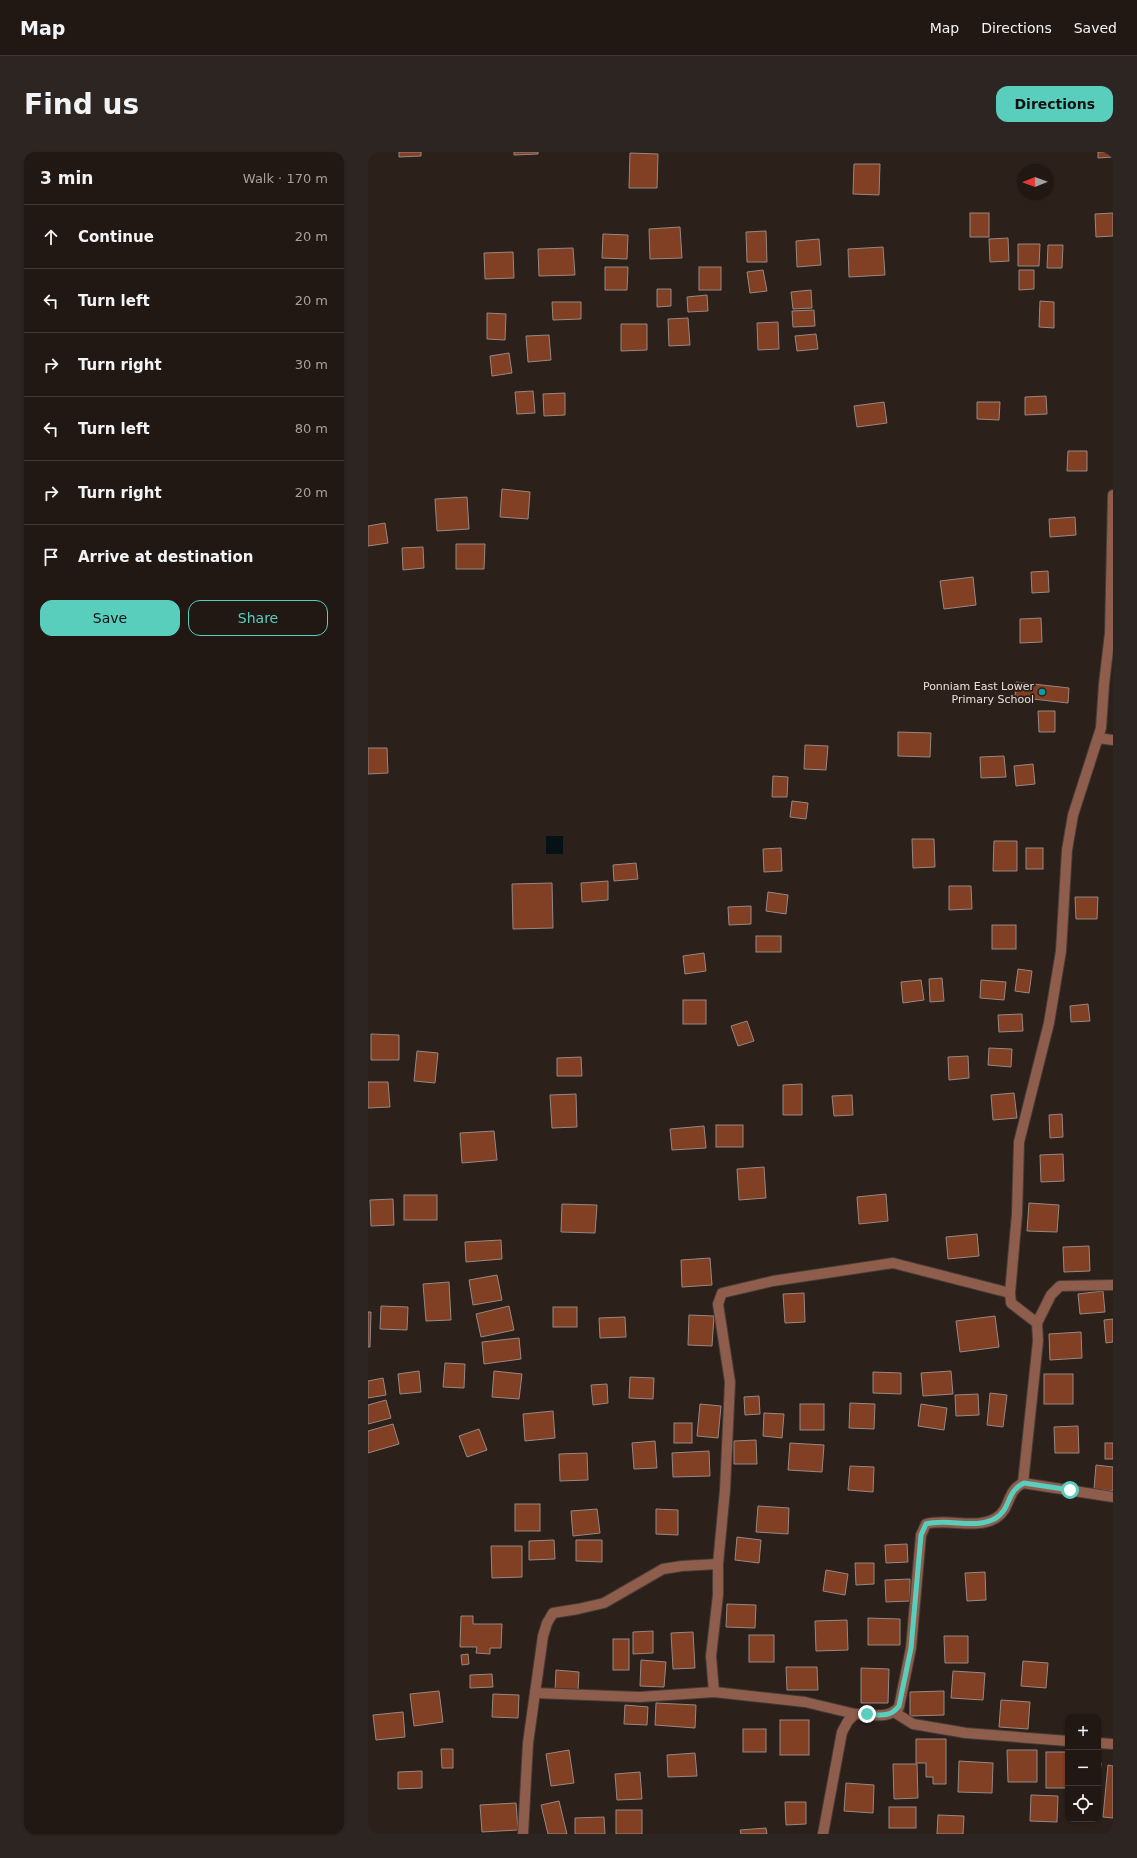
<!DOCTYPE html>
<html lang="en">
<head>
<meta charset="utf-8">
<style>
  body { margin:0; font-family:"DejaVu Sans",sans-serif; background:#2d2522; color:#f1f3f6 }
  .controls { position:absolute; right:12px; bottom:12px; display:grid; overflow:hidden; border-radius:8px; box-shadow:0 1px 3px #0004 }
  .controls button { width:36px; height:36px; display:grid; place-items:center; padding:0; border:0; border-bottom:1px solid #3e3734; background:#211814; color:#f1f3f6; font:20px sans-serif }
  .compass { position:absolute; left:649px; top:12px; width:36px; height:36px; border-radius:50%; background:#211814; box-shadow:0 1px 3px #0004; rotate:269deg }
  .stop { position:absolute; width:12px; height:12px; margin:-9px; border:3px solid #5acebd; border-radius:50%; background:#fff }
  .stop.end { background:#5acebd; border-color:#fff; box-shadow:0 1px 4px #0008 }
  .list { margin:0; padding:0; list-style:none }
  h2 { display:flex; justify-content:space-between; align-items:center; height:52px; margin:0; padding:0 16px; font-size:17px }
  h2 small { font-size:13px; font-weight:400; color:#a2a0a0 }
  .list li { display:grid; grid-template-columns:26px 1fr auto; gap:12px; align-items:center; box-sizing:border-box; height:64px; padding:0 16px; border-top:1px solid #3e3734 }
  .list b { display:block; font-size:15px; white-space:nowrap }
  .list em { font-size:13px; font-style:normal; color:#a2a0a0 }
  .actions { display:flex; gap:8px; padding:12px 16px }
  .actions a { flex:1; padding:9px 0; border:1px solid #5acebd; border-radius:12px; text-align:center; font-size:14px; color:#5acebd }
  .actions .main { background:#5acebd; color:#111 }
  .icon { flex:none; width:22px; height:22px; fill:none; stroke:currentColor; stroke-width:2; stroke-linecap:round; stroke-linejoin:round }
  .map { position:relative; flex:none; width:745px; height:1682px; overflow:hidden; border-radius:12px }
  header { display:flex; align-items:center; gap:24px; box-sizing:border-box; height:56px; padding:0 20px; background:#211814; border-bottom:1px solid #3e3734 }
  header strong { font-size:19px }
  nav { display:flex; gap:22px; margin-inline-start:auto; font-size:14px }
  .intro { display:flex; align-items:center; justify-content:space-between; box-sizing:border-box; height:96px; padding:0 24px }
  h1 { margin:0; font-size:28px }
  .button { padding:10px 18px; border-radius:12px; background:#5acebd; color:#111; font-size:14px; font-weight:700 }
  main { display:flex; gap:24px; padding:0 24px }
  aside { flex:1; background:#211814; border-radius:12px; box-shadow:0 1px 3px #0004 }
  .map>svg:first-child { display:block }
  .water { fill:#051114 }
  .building { fill:#813f24; stroke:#978782 }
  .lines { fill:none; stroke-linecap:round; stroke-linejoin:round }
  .minor-casing { stroke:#463b36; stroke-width:12 }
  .minor { stroke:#8f5d4c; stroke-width:10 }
  .route { stroke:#5acebd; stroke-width:5 }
  .culture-dot { fill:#0f9aa8; stroke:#2c201b; stroke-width:1.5 }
  .labels { text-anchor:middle; stroke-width:3.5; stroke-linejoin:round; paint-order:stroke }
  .poi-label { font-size:11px; fill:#e9e0dc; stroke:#2c201b; text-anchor:end }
</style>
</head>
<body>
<header>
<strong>Map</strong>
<nav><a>Map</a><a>Directions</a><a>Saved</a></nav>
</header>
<div class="intro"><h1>Find us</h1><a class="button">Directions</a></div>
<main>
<aside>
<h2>3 min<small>Walk · 170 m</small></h2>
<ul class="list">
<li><svg class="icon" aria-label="ahead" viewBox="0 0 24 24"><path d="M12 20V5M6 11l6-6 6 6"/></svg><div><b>Continue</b></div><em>20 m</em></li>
<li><svg class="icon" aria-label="left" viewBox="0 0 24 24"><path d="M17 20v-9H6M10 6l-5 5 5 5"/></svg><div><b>Turn left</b></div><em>20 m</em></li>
<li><svg class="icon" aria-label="right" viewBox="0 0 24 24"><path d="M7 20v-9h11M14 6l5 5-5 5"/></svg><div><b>Turn right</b></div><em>30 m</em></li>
<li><svg class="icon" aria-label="left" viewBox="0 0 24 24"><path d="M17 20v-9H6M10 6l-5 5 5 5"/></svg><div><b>Turn left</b></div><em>80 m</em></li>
<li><svg class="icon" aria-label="right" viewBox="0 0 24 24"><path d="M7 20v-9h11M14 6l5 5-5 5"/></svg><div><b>Turn right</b></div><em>20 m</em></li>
<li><svg class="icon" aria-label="arrive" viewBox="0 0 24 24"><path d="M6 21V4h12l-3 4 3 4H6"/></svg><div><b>Arrive at destination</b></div></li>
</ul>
<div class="actions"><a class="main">Save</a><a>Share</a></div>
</aside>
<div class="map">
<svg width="745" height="1682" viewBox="0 0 745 1682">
  <rect width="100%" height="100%" fill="#2c201b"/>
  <rect class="water" x="178" y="684" width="17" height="18"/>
  <g class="building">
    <path d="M31,0H53V4L31,5Z"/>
    <path d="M146,0H170V2L146,3Z"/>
    <path d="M730,0H745V5L730,6Z"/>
    <path d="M262,1L290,2L289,36H261Z"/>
    <path d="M486,12H512L511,43L485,42Z"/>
    <rect x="602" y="61" width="19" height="24"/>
    <path d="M745,61V84L728,85L727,62Z"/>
    <path d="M312,75L314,106L282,107L281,77Z"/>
    <path d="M398,79L399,110H379L378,80Z"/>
    <path d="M235,82L260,83L259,107L234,106Z"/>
    <path d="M640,86L641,109L622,110L621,87Z"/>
    <path d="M451,87L453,113L429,115L428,89Z"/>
    <path d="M650,92H672L671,114H650Z"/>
    <path d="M680,93H695L694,116H679Z"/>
    <path d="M515,95L517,123L481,125L480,97Z"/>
    <path d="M205,96L207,123L171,124L170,97Z"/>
    <path d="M145,100L146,126L117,127L116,101Z"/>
    <path d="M237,115H260L259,138H237Z"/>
    <rect x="331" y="115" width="22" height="23"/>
    <path d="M395,118L399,139L382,141L379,120Z"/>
    <path d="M651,118H666V137L651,138Z"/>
    <path d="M289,137H303V154L289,155Z"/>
    <path d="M443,138L444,156L425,157L423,140Z"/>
    <path d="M339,143L340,159L320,160L319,145Z"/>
    <path d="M672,149L686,150V176L671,175Z"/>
    <path d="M184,150H213V167L185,168Z"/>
    <path d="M446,158L447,174L425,175L424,159Z"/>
    <path d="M119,161L138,162L137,188L119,187Z"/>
    <path d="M320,166L322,193L301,194L300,167Z"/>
    <path d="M410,170L411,197L390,198L389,171Z"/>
    <path d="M253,172H279V198L253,199Z"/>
    <path d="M448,182L450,197L429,199L427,184Z"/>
    <path d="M181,183L183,208L160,210L158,184Z"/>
    <path d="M141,201L144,221L124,224L122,204Z"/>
    <path d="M165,239L167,261L149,262L147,240Z"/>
    <path d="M197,241V263L176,264L175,242Z"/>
    <path d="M678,244L679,262L657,263V245Z"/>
    <path d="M516,250L519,271L489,275L486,254Z"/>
    <path d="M609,250H632L631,268L609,267Z"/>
    <path d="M700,299H719V319H699Z"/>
    <path d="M134,337L162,340L160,367L132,365Z"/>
    <path d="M99,345L101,377L69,379L67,347Z"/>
    <path d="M707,365L708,383L682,385L681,367Z"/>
    <path d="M17,371L20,391L0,394V374Z"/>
    <path d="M88,392H117L116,417H88Z"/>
    <path d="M55,395L56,416L35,418L34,396Z"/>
    <path d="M680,419L681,440L664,441L663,420Z"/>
    <path d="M605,425L608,453L576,457L572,429Z"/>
    <path d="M673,466L674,490L652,491V467Z"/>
    <path d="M648,530L701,536L700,551L647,545Z"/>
    <path d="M670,559H687V580H671Z"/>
    <path d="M530,580L563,581L562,605L530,604Z"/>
    <path d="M437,593L460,594L458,618L436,617Z"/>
    <path d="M0,596H19L20,621L0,622Z"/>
    <path d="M636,604L638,625L613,626L612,605Z"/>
    <path d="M665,612L667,632L648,634L646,614Z"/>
    <path d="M405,624L420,625L419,645H404Z"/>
    <path d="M424,649L440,651L438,667L422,665Z"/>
    <path d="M544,687H566L567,715L545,716Z"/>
    <path d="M626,689H649V719H625Z"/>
    <path d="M413,696L414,719L396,720L395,697Z"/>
    <rect x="658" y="696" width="17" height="21"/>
    <path d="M268,711L270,727L246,729L245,713Z"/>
    <path d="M240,729V748L214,750L213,731Z"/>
    <path d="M184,731L185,776L145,777L144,732Z"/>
    <path d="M581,734H603L604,757L581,758Z"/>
    <path d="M400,740L420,743L418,762L398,759Z"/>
    <path d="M707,745H730L729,767H708Z"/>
    <path d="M383,754V772L361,773L360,755Z"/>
    <rect x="624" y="773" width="24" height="24"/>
    <rect x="388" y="784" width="25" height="16"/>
    <path d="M336,801L338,819L317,822L315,804Z"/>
    <path d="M650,817L664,819L661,841L647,839Z"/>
    <path d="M574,826L576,849L562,850L561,827Z"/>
    <path d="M553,828L556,848L535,851L533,830Z"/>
    <path d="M613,828L638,830L636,848L612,846Z"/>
    <rect x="315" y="848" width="23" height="24"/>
    <path d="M720,852L722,869L703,870L702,854Z"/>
    <path d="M654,862L655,879L631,880L630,863Z"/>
    <path d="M379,869L386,889L370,894L363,874Z"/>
    <path d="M3,882L31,883V908H3Z"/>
    <path d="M621,896L644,897L643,915L620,913Z"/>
    <path d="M49,899L70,901L67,931L46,929Z"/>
    <path d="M600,904L601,926L581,928L580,905Z"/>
    <path d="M213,905L214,924H189V906Z"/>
    <path d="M0,930H20L22,955L0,956Z"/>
    <path d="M434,932V963H415V933Z"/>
    <path d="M646,941L649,966L625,968L623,943Z"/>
    <path d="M208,942L209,975L184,976L182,943Z"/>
    <path d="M484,943L485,963L466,964L464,944Z"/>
    <path d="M694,962L695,985L682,986L681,963Z"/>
    <rect x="348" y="973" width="27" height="22"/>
    <path d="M336,974L338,996L304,998L302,977Z"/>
    <path d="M126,979L129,1008L94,1011L92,981Z"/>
    <path d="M695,1002L696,1029L673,1030L672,1003Z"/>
    <path d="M396,1015L398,1046L371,1048L369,1017Z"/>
    <path d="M518,1042L520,1069L491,1072L489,1045Z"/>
    <rect x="36" y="1043" width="33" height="25"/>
    <path d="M25,1047L26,1073L3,1074L2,1048Z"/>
    <path d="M661,1051L691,1053L689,1080L659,1079Z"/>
    <path d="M194,1052L229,1053L227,1081L193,1080Z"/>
    <path d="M609,1082L611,1104L580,1107L578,1085Z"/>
    <path d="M133,1088L134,1107L98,1110L97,1090Z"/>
    <path d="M721,1094L722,1119L696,1120L695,1095Z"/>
    <path d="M342,1106L344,1133L314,1135L313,1108Z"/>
    <path d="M129,1123L134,1148L105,1153L101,1128Z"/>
    <path d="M81,1130L83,1168L58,1169L55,1132Z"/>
    <path d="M735,1139L737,1160L712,1162L710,1142Z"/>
    <path d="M436,1141L437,1170L417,1171L415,1142Z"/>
    <path d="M13,1154L40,1155L39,1178L12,1177Z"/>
    <path d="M141,1154L146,1178L113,1185L108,1162Z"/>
    <rect x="185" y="1155" width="24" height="20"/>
    <path d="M0,1160H3L2,1195H0Z"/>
    <path d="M321,1163L346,1164L344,1194L320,1193Z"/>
    <path d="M627,1164L631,1195L592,1200L588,1169Z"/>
    <path d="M257,1165L258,1185L232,1186L231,1166Z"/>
    <path d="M745,1167V1190L738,1191L736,1168Z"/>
    <path d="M713,1180L714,1206L682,1208L681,1182Z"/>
    <path d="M151,1186L153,1207L116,1212L114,1190Z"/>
    <path d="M77,1211L97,1212L96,1236L75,1235Z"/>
    <path d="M51,1219L53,1240L32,1242L30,1222Z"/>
    <path d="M126,1219L154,1222L151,1247L124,1245Z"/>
    <path d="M583,1219L585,1242L555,1244L553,1221Z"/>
    <path d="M505,1220L533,1221V1242L505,1241Z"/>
    <rect x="676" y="1222" width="29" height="30"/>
    <path d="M262,1225L286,1226L285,1247L261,1246Z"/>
    <path d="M15,1226L18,1243L0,1246V1229Z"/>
    <path d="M239,1232L240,1251L225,1253L223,1233Z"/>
    <path d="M622,1241L639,1243L635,1275L619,1273Z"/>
    <path d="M610,1242L611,1263L588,1264L587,1243Z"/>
    <path d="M391,1244L392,1262L377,1263L376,1245Z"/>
    <path d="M18,1248L23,1266L0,1272V1253Z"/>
    <path d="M482,1251L507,1252L506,1277L481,1276Z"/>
    <path d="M332,1252L353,1254L350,1286L329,1284Z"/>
    <rect x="432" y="1252" width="24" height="26"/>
    <path d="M553,1252L579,1256L576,1278L550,1274Z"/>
    <path d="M185,1259L187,1286L157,1289L155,1262Z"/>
    <path d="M396,1261L416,1262L414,1286L395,1284Z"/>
    <rect x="306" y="1271" width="18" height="20"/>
    <path d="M25,1272L31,1292L0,1301V1279Z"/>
    <path d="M710,1274L711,1301H687L686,1275Z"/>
    <path d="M111,1277L119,1298L99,1305L91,1284Z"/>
    <path d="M388,1288L389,1312H366V1289Z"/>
    <path d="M287,1289L289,1316L266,1317L264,1291Z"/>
    <path d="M422,1291L456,1293L454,1320L420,1318Z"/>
    <rect x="737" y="1291" width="8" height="16"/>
    <path d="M341,1299L342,1324L305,1325L304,1301Z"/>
    <path d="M219,1301L220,1328L192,1329L191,1302Z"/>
    <path d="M728,1313L745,1315V1339L726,1337Z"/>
    <path d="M482,1314L506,1315L505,1340L480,1338Z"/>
    <rect x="147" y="1352" width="25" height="27"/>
    <path d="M390,1354L421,1356L420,1382L388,1380Z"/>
    <path d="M229,1357L232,1381L205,1384L203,1359Z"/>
    <path d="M288,1357L310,1358V1383L288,1382Z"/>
    <path d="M369,1385L393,1388L391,1411L367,1408Z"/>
    <path d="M186,1388L187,1407L161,1408V1389Z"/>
    <path d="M208,1388H234V1410L208,1409Z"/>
    <path d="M539,1392L540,1410L518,1411L517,1393Z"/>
    <path d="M123,1394H154V1425L124,1426Z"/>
    <path d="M487,1411H506V1432L488,1433Z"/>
    <path d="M458,1418L480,1422L477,1443L455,1439Z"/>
    <path d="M617,1420L618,1448L599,1449L597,1421Z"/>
    <path d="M542,1427V1449L518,1450L517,1428Z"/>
    <path d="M359,1452L388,1453L387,1476L358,1475Z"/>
    <path d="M93,1464H105V1472H134L133,1496H122V1502L108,1501L109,1495H92Z"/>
    <path d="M500,1466L532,1467V1493H500Z"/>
    <path d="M479,1468L480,1498L448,1499L447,1469Z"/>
    <path d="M285,1479V1501L265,1502V1480Z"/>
    <path d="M325,1480L327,1516L305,1517L303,1481Z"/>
    <rect x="381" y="1483" width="25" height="27"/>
    <path d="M576,1484H600V1511H577Z"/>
    <rect x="245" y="1487" width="16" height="31"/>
    <path d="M100,1502L101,1512L94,1513L93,1503Z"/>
    <path d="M273,1508L298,1510L296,1535L272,1534Z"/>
    <path d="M655,1509L680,1511L678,1536L653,1534Z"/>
    <path d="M418,1515H449L450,1538H419Z"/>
    <path d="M493,1516L521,1517L520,1551H493Z"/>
    <path d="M188,1518L211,1520L210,1539H187Z"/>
    <path d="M585,1519L617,1521L615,1548L583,1546Z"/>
    <path d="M124,1522L125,1535L102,1536V1523Z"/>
    <path d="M71,1539L75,1570L46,1574L42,1542Z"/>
    <path d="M576,1539V1563L542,1564V1540Z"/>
    <path d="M125,1542L151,1543L150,1566L124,1565Z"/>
    <path d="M633,1548L662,1550L660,1577L631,1575Z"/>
    <path d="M288,1551L328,1553L327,1576L287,1573Z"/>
    <path d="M257,1553L280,1555L279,1573L256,1572Z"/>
    <path d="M35,1560L37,1585L8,1588L5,1563Z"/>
    <rect x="412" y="1568" width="29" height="35"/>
    <rect x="375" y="1577" width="23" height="23"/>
    <path d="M548,1587H578V1632H565V1625H558V1611H548Z"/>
    <path d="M73,1597H85V1616H74Z"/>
    <path d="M201,1598L206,1631L183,1634L178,1602Z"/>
    <path d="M639,1598H669V1630H640Z"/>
    <rect x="678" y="1600" width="20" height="36"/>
    <path d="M327,1601L329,1624L300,1625L299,1603Z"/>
    <path d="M591,1609L625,1611L624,1641L590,1640Z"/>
    <path d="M730,1611H733L730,1647Z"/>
    <path d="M525,1612H549L550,1646L526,1647Z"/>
    <path d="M740,1613L745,1614V1666L735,1665Z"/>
    <path d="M54,1619V1636L30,1637V1620Z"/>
    <path d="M272,1620L274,1647L249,1648L247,1622Z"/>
    <path d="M478,1631L506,1633L505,1661L476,1659Z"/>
    <path d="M663,1643L690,1644L689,1670L662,1669Z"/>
    <path d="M191,1649L199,1682H180L173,1653Z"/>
    <path d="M417,1650H438V1672L418,1673Z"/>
    <path d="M148,1651L150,1678L114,1680L112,1653Z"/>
    <rect x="521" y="1655" width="27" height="21"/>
    <rect x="248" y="1658" width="26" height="24"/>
    <path d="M570,1663L596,1664L595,1682H569Z"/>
    <path d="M236,1665L237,1682H207V1666Z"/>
    <path d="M398,1676L399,1682H373L372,1678Z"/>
  </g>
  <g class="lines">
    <g class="minor-casing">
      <g id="minor">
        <path d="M730,586L745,588"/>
        <path d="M669,1171L683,1143L692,1134L745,1133"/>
        <path d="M655,1331L745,1345"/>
        <path d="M346,1540L343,1504L350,1443V1412"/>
        <path d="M167,1541L271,1545L346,1540L437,1550L487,1562"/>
        <path d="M526,1560L545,1572L598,1581L700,1589"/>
        <path d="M730,1591L745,1592"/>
        <path d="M155,1682L160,1591L175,1484L179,1471L185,1461L210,1457L236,1451L295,1417L314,1414L350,1412L357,1338L362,1230L350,1152L354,1141L405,1129L525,1111L642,1141"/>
        <path d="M455,1682L474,1580L480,1569L487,1562C503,1562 520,1568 531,1555L543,1496L553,1383L558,1372C581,1366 608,1378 628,1366C643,1357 638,1339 655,1331L670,1189L669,1171L643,1151L642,1141L649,1062L651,990L681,871L693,799L699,698L705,663L733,576L736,532L742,481L745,343"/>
      </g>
    </g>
    <use href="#minor" class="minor"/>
  </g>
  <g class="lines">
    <path class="route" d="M499,1562C511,1563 522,1566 531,1554L543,1496L553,1383L558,1372C581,1366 608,1378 628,1366C643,1357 638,1339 656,1331L702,1338"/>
  </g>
  <circle class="culture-dot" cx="674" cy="540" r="4"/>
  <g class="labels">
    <g class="poi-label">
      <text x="666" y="538">Ponniam East Lower<tspan x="666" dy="13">Primary School</tspan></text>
    </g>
  </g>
</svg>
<div class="controls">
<button>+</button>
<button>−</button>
<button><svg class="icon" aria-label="locate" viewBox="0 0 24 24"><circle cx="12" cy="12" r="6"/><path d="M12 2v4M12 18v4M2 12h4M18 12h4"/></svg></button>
</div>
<svg class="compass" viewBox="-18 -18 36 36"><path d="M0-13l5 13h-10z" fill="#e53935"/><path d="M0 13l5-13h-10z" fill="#a2a0a0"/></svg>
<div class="stop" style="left:702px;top:1338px"></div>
<div class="stop end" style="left:499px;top:1562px"></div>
</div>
</main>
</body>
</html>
